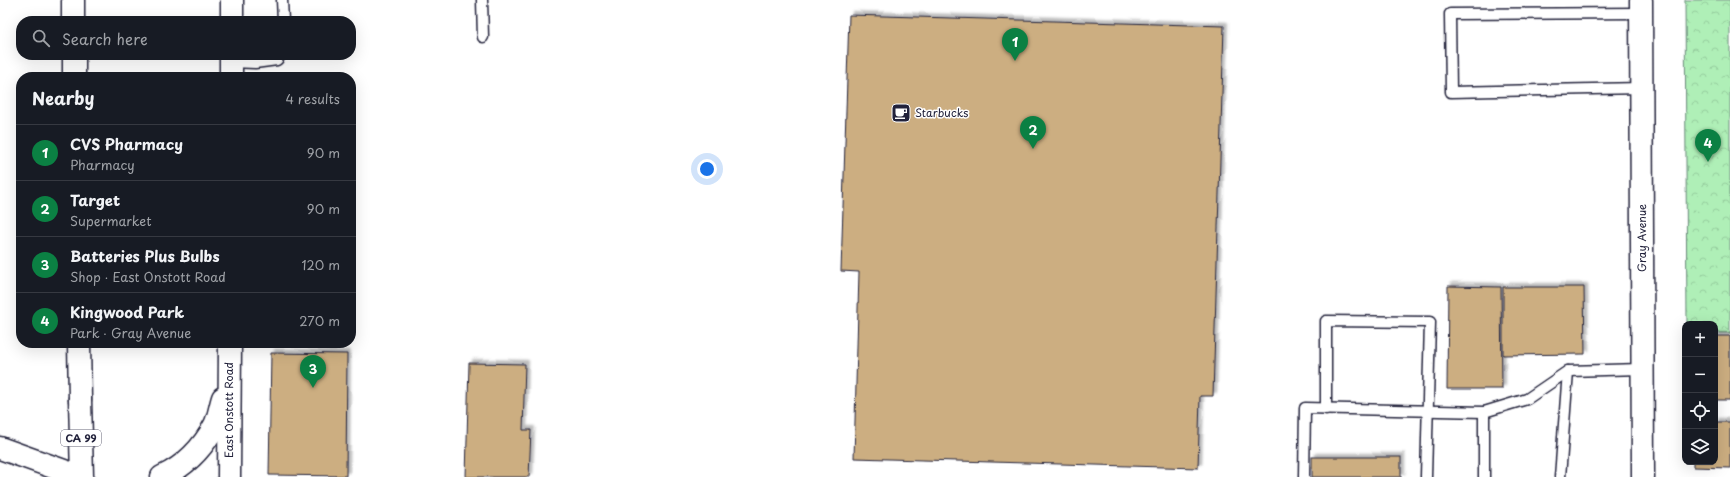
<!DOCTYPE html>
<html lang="en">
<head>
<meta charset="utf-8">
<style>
  body { margin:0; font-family:"Playpen Sans",sans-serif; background:#242831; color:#f1f3f6 }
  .controls { position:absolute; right:12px; bottom:12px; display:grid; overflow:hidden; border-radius:8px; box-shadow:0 4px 16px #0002 }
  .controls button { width:36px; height:36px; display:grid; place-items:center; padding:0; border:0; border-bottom:1px solid #363941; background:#171b24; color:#f1f3f6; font:20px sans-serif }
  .you { position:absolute; left:707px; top:169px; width:14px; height:14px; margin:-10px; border:3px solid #fff; border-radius:50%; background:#1a73e8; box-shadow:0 0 0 6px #1a73e833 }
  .badge { display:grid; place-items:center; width:26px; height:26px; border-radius:50%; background:#0b8043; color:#fff; font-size:13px; font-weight:700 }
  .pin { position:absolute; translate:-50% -33px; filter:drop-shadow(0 1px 2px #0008) }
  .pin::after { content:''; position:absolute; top:21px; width:14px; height:12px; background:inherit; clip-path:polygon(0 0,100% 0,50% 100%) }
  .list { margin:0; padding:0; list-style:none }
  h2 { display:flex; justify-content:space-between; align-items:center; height:52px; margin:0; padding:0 16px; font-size:17px }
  h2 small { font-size:13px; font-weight:400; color:#9ea1a6 }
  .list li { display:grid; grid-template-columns:26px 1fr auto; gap:12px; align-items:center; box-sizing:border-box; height:56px; padding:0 16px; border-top:1px solid #363941 }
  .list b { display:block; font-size:15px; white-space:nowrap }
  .list p { margin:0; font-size:13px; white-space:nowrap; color:#9ea1a6 }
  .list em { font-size:13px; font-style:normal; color:#9ea1a6 }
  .icon { flex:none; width:22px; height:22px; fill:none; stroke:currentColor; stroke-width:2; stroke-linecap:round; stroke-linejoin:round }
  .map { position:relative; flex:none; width:1730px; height:477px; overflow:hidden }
  .search { position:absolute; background:#171b24; box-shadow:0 4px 16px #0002; left:16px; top:16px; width:340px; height:44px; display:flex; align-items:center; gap:10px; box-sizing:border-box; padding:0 14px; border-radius:16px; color:#9ea1a6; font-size:15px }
  .panel { position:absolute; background:#171b24; box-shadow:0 4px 16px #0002; left:16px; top:72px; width:340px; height:276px; border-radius:16px }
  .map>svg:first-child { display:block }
  .park { fill:url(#park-crowns); stroke:#688879 }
  .building { fill:#ccae81; stroke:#22223b; filter:url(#shadow) }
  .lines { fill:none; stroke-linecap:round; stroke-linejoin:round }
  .service-casing { stroke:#22223b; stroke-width:13 }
  .tertiary-casing { stroke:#22223b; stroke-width:25 }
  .secondary-casing { stroke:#22223b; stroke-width:25 }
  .trunk-casing { stroke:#22223b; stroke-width:25 }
  .motorway-casing { stroke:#22223b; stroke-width:25 }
  .service { stroke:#fff; stroke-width:10 }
  .tertiary { stroke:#fff; stroke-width:22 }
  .secondary { stroke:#fff; stroke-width:22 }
  .trunk { stroke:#fff; stroke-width:22 }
  .motorway { stroke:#fff; stroke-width:22 }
  .labels { text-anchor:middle; stroke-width:3; stroke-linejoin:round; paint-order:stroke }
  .shield { fill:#fff; stroke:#646476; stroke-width:1 }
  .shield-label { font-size:10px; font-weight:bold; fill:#22223b }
  .poi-label { font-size:11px; fill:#22223b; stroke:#fff; text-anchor:start }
  .street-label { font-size:11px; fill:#22223b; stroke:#fff }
</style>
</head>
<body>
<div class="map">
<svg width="1730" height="477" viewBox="0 0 1730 477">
  <defs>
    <pattern id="park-crowns" width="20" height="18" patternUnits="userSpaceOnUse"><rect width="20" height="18" fill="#afefb7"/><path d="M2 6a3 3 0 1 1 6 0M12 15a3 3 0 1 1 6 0" fill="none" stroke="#96cd9e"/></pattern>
    <filter id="shadow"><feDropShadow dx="3.5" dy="-3.5" stdDeviation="1" flood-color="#0004"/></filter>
  </defs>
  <rect width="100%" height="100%" fill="#fff"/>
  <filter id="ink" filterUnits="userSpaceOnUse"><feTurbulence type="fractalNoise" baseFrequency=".025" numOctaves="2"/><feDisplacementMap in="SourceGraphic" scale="8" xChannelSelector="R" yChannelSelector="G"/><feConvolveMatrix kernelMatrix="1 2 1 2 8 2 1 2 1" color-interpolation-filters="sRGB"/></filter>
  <g filter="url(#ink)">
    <path class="park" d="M1685,0H1730V333H1715V324H1687Z"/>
    <g class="building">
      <path d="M849,15L1224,26L1213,396H1200L1198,468L854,458L859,272L841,271Z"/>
      <path d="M1448,286L1501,287L1502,389H1447Z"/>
      <path d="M1503,287H1584L1585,354L1503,355Z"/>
      <rect x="1715" y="336" width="15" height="64"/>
      <path d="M271,353L347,354L346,476L269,475Z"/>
      <path d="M469,363L525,364L523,430H531L529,477H466Z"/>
      <path d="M1715,422H1730V468L1693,467V462H1715Z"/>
      <rect x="1312" y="457" width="89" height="20"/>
    </g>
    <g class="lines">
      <g class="service-casing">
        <g id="service">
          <path d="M282,0L283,21"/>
          <path d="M482,0L483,37"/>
          <path d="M1641,13L1450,14L1451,92L1642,88"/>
          <path d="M231,62L255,63L277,60L281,55"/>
          <path d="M1326,409V321L1430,322L1426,477"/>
          <path d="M1304,477L1305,408L1484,412L1527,399L1568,371L1642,369"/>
          <path d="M1484,477V412"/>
          <path d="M1560,477L1568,371"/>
        </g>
      </g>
      <g class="tertiary-casing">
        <g id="tertiary">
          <path d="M232,21V0"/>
          <path d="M231,77V55"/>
          <path d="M162,477C185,466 203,448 215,425C219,417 220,407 223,398"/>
          <path d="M229,477L230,343"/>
        </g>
      </g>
      <g class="secondary-casing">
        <g id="secondary">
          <path d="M1641,0L1643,477"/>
          <path d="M0,448L81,477"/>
        </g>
      </g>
      <g class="trunk-casing">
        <path id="trunk" d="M80,399L82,477"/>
      </g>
      <g class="motorway-casing">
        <g id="motorway">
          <path d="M73,0V21"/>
          <path d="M74,55V77"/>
          <path d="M79,343L80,399"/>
        </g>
      </g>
      <use href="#service" class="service"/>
      <use href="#tertiary" class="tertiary"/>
      <use href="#secondary" class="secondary"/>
      <use href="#trunk" class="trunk"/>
      <use href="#motorway" class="motorway"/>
    </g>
  </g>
  <defs>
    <g id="cafe-square" transform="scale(1)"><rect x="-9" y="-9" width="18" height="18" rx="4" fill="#22223b" stroke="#fff"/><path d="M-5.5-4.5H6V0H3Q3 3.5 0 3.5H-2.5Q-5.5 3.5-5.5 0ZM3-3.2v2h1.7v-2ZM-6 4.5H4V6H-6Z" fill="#fff"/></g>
  </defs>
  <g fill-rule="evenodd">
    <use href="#cafe-square" x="901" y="113"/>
  </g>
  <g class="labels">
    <rect class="shield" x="61" y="430" width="40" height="16" rx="3"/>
    <g class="shield-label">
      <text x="81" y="442">CA 99</text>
    </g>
    <g class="poi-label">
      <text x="915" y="117">Starbucks</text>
    </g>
    <g class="street-label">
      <text transform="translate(1642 238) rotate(-90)" y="4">Gray Avenue</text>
      <text transform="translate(229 410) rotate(-90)" y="4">East Onstott Road</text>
    </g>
  </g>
</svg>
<div class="controls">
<button>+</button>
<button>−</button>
<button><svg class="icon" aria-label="locate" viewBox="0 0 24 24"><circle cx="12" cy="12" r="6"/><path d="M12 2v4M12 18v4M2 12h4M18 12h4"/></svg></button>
<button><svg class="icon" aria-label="layers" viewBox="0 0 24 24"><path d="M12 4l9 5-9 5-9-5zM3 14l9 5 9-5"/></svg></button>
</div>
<div class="you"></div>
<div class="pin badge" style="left:1015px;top:61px">1</div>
<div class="pin badge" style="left:1033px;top:149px">2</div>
<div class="pin badge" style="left:313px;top:388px">3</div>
<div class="pin badge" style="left:1708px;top:162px">4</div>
<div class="search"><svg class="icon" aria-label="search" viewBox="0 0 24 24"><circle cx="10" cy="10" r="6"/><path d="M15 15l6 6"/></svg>Search here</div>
<section class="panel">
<h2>Nearby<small>4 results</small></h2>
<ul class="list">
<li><span class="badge">1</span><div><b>CVS Pharmacy</b><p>Pharmacy</p></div><em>90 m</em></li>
<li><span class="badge">2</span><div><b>Target</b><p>Supermarket</p></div><em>90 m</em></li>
<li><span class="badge">3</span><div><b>Batteries Plus Bulbs</b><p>Shop · East Onstott Road</p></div><em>120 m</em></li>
<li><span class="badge">4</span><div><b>Kingwood Park</b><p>Park · Gray Avenue</p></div><em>270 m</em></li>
</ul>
</section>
</div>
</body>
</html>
